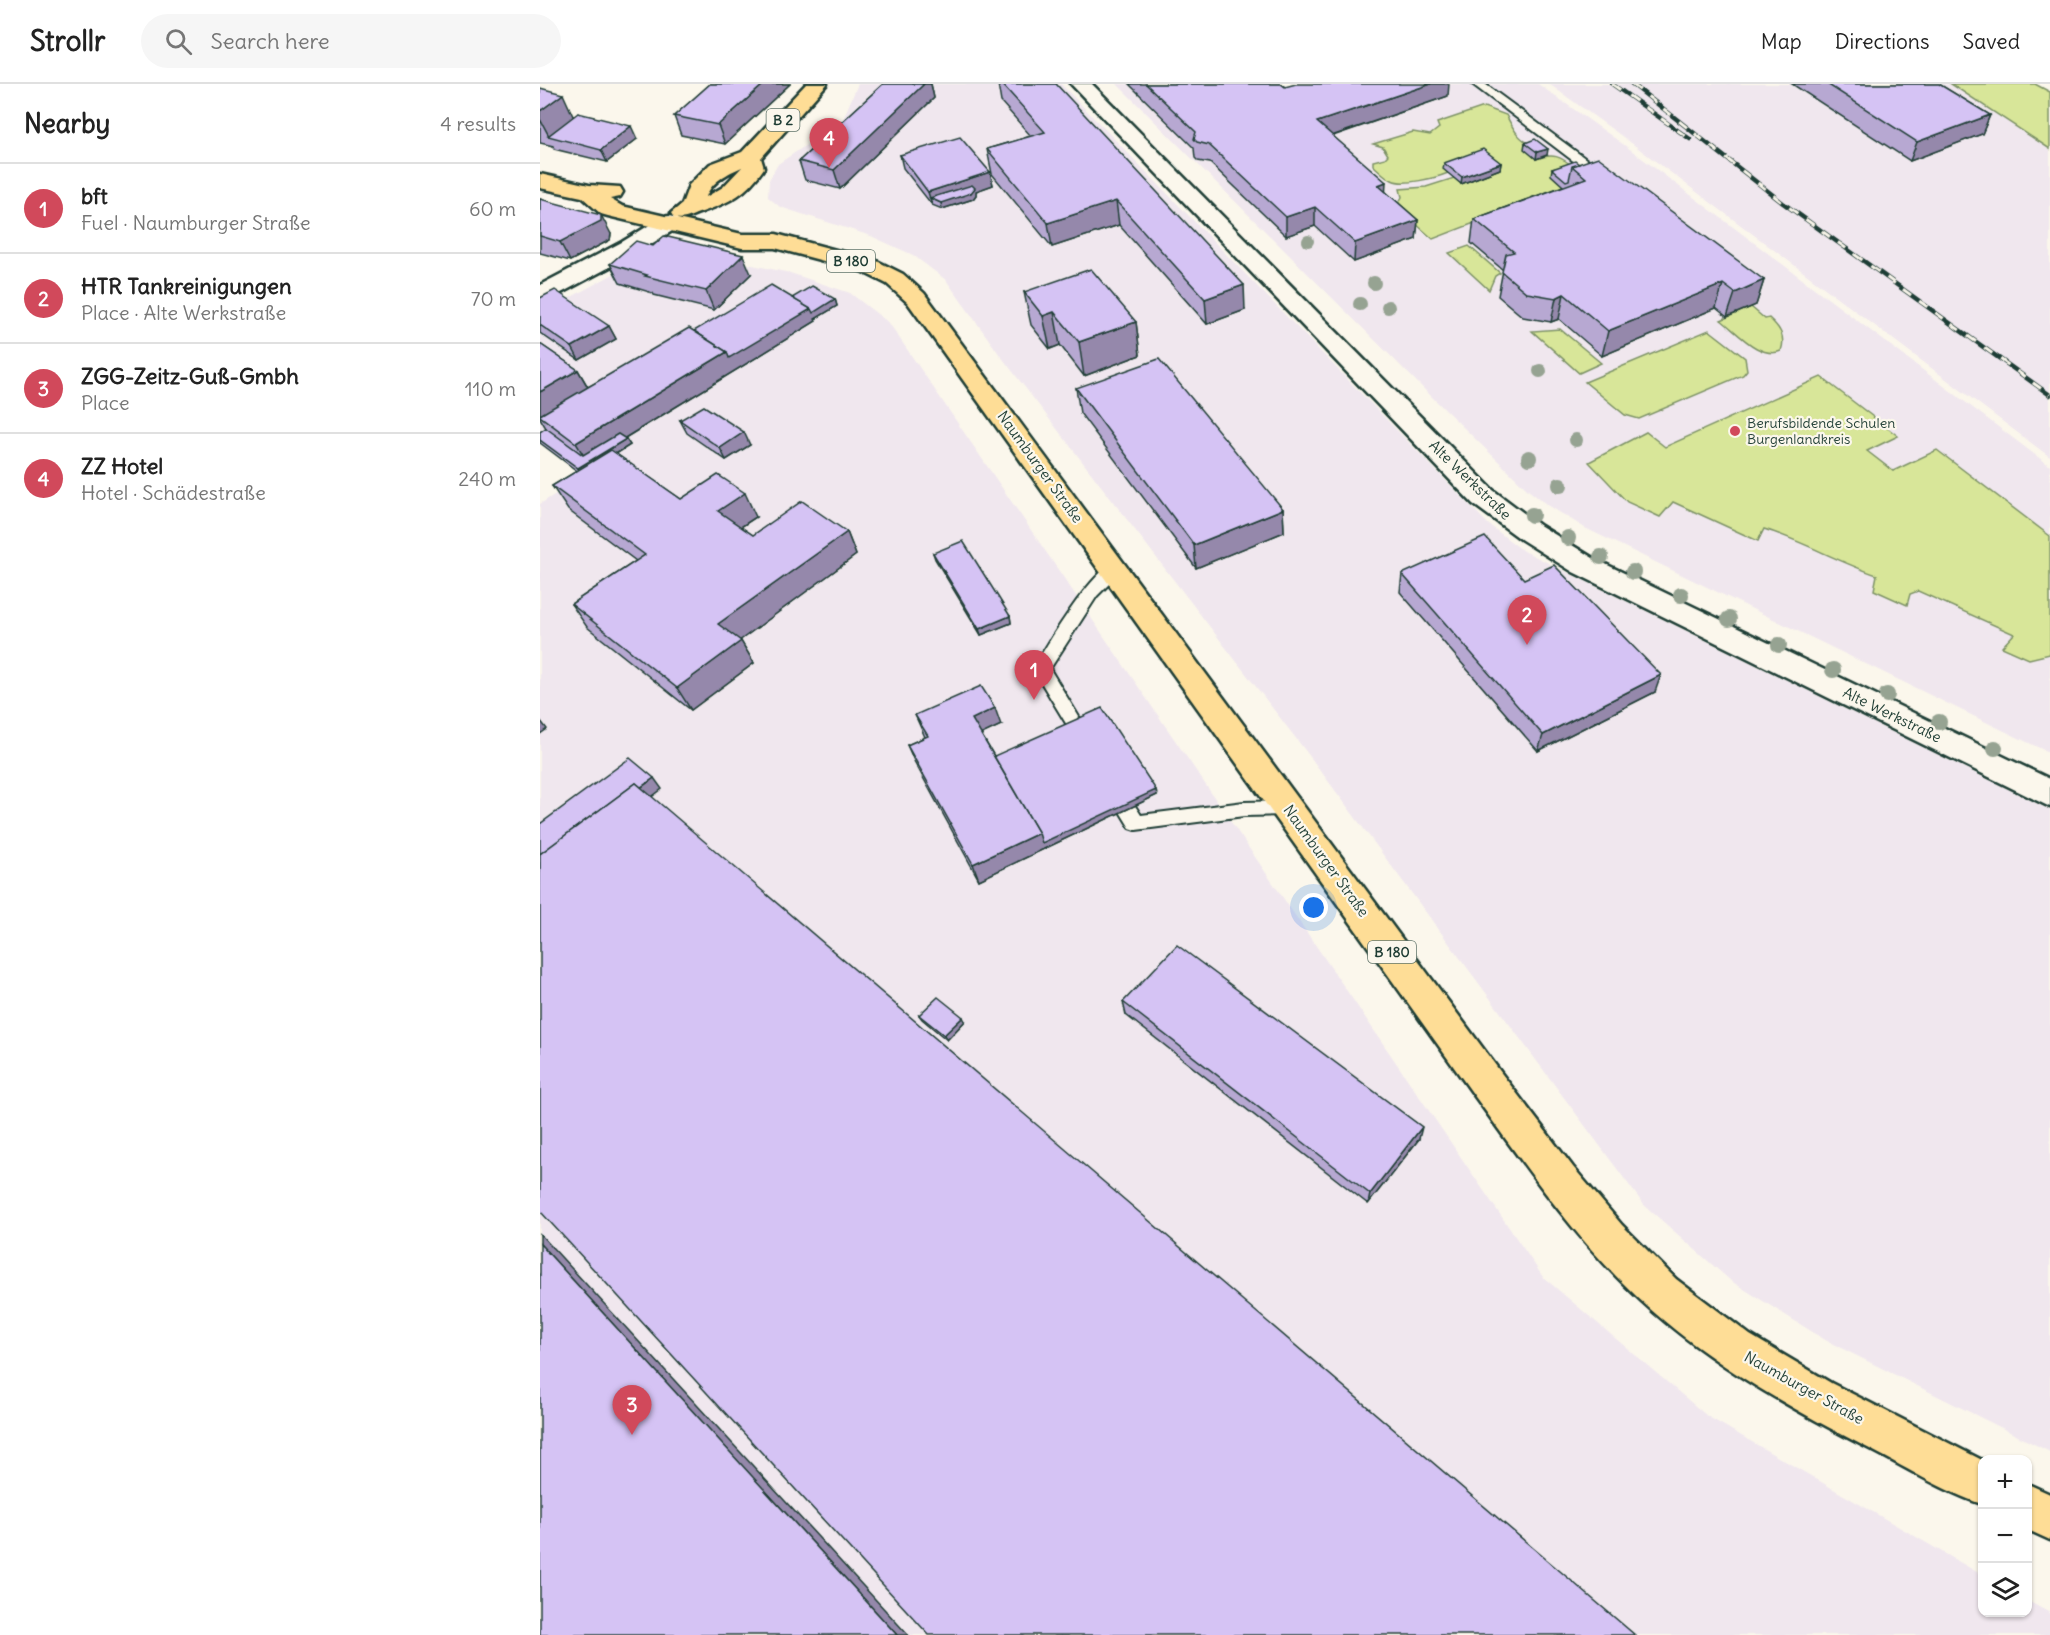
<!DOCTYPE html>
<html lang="en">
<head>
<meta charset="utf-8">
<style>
  body { margin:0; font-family:Delius,sans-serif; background:#f6f6f6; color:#222 }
  .controls { position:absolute; right:18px; bottom:18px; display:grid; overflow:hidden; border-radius:12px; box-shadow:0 2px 4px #0004 }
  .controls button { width:54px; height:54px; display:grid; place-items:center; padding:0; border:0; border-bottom:2px solid #e0e0e0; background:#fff; color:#222; font:30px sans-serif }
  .you { position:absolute; left:774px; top:824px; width:21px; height:21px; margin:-15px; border:4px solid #fff; border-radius:50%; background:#1a73e8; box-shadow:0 0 0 9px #1a73e833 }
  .badge { display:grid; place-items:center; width:39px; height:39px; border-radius:50%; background:#d1495b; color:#fff; font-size:20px; font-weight:700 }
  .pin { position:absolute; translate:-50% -50px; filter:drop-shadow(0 2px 3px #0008) }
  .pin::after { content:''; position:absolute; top:32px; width:21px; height:18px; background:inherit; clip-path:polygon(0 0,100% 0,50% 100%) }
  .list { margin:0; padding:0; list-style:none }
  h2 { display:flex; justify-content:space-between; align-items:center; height:78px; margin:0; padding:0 24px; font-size:26px }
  h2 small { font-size:20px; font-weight:400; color:#767676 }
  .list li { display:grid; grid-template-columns:39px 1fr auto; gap:18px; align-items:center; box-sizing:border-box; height:90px; padding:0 24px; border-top:2px solid #e0e0e0 }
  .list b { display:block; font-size:22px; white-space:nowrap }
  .list p { margin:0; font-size:20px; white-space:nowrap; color:#767676 }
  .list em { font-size:20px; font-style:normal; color:#767676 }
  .icon { flex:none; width:33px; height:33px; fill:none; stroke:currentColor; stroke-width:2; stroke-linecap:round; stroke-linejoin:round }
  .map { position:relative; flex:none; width:1510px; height:1551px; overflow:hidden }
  header { display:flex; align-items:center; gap:36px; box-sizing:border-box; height:84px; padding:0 30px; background:#fff; border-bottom:2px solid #e0e0e0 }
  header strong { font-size:28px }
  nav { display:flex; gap:33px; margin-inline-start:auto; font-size:21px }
  .search { width:420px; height:54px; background:#f6f6f6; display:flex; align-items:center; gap:15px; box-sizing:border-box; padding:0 21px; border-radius:33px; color:#767676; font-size:22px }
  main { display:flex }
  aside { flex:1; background:#fff }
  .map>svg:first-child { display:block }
  .built { fill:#f0e7ee }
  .green { fill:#d8e699; stroke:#7c9266; stroke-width:1.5 }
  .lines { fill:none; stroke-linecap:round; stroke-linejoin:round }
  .lane-casing { stroke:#1f3d34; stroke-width:4 }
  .street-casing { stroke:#1f3d34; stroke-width:5 }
  .primary-casing { stroke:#1f3d34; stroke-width:5 }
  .lane { fill:#fbf7ec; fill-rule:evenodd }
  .street { fill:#fbf7ec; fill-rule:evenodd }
  .primary { fill:#fedd96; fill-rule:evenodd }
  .rail-casing { stroke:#1f3d34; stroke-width:4.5 }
  .rail { stroke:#fbf7ec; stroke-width:3; stroke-dasharray:10; stroke-linecap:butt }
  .tree { fill:#96a392 }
  .wall { fill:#b7a8d2; stroke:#1f3d34; stroke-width:1.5 }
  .shaded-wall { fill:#9588ab; stroke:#1f3d34; stroke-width:1.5 }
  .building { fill:#d5c3f4; stroke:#1f3d34; stroke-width:1.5 }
  .poi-dot { fill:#d1495b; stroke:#fbf7ec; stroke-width:2 }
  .labels { text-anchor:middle; stroke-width:4.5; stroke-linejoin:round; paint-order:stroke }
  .shield { fill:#fbf7ec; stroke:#61756b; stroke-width:1.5 }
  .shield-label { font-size:14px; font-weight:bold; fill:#1f3d34 }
  .far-poi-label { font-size:14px; fill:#1f3d34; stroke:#fbf7ec; text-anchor:start }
  .street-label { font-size:15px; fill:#1f3d34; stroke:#fbf7ec }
</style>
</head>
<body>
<header>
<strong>Strollr</strong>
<div class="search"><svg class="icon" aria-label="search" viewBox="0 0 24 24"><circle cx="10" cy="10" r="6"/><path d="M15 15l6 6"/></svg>Search here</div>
<nav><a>Map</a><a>Directions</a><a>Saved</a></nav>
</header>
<main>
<aside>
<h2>Nearby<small>4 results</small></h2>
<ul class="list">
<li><span class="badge">1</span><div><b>bft</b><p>Fuel · Naumburger Straße</p></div><em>60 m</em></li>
<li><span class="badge">2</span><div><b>HTR Tankreinigungen</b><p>Place · Alte Werkstraße</p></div><em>70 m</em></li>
<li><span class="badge">3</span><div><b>ZGG-Zeitz-Guß-Gmbh</b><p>Place</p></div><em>110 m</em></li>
<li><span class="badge">4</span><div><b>ZZ Hotel</b><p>Hotel · Schädestraße</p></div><em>240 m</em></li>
</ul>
</aside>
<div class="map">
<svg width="1510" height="1551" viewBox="0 0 1510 1551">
  <rect width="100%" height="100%" fill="#fbf7ec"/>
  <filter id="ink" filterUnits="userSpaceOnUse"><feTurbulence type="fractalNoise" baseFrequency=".0167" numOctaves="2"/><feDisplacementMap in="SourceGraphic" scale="12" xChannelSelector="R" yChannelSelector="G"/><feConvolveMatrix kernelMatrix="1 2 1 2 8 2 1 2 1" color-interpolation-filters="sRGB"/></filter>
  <g filter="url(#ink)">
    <g class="built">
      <path d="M318,0H521L948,440L982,466L1510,726V1368L1287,1257L1191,1197L1104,1121L768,670L460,271L406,196L373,171L331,152L240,123L228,113L229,96L238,80L302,37Z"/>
      <path d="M577,0H998L1087,63L1510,382V669L1045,444L1006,420L988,406L891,312Z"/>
      <path d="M1009,0H1411L1510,65V373L1090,58Z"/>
      <path d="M125,162L250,189L310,209L349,239L1003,1193L1167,1332L1442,1491V1528H1488V1517L1510,1529V1551H0V420L44,392L0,360V230Z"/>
    </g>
    <g class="green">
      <path d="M1411,0H1495L1510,8V65Z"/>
      <path d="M944,23L966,31C974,46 978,55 994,62L996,75C1013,69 1020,72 1034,83L1025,104L893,155L867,132L858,120L862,113L860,105L886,103L914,94L921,100L960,85H904L908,89C896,94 863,102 852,96C845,93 839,86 833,81V77L845,74L848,71L843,63L833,60L873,48L890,51L899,44L897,39Z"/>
      <path d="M929,162L960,189L955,192L949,206L909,169Z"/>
      <path d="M1211,223L1225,235L1229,234C1240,244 1246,253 1241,267C1220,276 1197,248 1181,236Z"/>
      <path d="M1020,245L1061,279L1039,289L992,247Z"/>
      <path d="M1169,246L1205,274L1207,286L1203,291L1099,335L1085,331L1045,298Z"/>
      <path d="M1281,293L1358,352L1327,367L1353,387L1397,366L1510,452V570L1489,575L1462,563L1474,550L1378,507L1370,510L1367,521L1334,506L1337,491C1298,478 1263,457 1224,445L1218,457L1133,418L1120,433L1087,418L1049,378L1106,348L1125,363Z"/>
    </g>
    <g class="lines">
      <g class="lane-casing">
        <g id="lane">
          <path d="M932,0H945L1065,89V95H1057Z"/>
          <path d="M575,479L580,481L583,485L580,489L557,512L510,585L553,656L551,661L545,663L539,661L493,585C506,562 551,487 575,479Z"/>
          <path d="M575,698L581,700L601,731L704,718L748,717L754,719L757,724L754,729L748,731L704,732L596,746L590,744L566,705L569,700Z"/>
        </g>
      </g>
      <g class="street-casing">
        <g id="street">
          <path d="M531,0H552L953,406L1001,442L1053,474L1510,695V723L1033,488L982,456L933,420Z"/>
          <path d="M129,132L137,134L140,139L137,144L98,168L8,216L0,218V201L82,158L121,134Z"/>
        </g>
      </g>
      <g class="primary-casing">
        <g id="primary">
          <path d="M266,0H287L221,74L224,84C206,110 191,118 162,128C151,131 146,137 134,134L131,129L142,120L149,101L170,80L202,68ZM202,83L183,103L166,113C171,98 188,89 202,83Z"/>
          <path d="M0,90L49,101L80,103L83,108L80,113L70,115L82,122L202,150H236L337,177L363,190L384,209L962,990L1033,1083L1082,1141L1136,1195L1210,1251L1291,1299L1442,1376V1420C1406,1409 1360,1380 1324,1362C1241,1319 1157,1272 1090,1206C1031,1149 984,1080 936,1014L368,219L347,200L321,187L235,164H202L68,132L61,130L42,113L0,104Z"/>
          <path d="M1488,1400L1510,1410V1456L1488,1446Z"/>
        </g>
      </g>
      <use href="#lane" class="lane"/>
      <use href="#street" class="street"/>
      <use href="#primary" class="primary"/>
      <g class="rail-casing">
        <g id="rail">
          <path d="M1072,0L1150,55"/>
          <path d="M1092,0L1243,119L1510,311"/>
        </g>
      </g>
      <use href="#rail" class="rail"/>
    </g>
    <g class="tree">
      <circle cx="768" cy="157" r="6"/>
      <circle cx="834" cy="199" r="7"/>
      <circle cx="820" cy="220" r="7"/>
      <circle cx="848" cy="223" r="7"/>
      <circle cx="1000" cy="287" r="7"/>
      <circle cx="1036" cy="356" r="7"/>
      <circle cx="989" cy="374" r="8"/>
      <circle cx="1020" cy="401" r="8"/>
      <circle cx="992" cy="431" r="8"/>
      <circle cx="1028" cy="454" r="8"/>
      <circle cx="1061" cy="473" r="8"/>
      <circle cx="1093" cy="488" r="8"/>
      <circle cx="1141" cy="511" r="8"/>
      <circle cx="1189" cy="535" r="8"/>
      <circle cx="1239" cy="561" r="8"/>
      <circle cx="1293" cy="586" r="8"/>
      <circle cx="1347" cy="611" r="8"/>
      <circle cx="1399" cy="638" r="8"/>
      <circle cx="1455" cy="664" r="8"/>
    </g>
    <g class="wall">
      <path d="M170,0H250L185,60L141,51L134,32Z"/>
      <path d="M343,0H391L394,14L300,105L265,96L259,77Z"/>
      <path d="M458,0H516L705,226L667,240L579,141L512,163L452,90L447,65L491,52L461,18Z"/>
      <path d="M589,0H741L745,3L908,12L793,52L846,108L878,136L876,155L814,178L775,142L746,152L670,79L658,77L655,74L654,64Z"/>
      <path d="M1252,0H1399L1450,31L1442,50L1370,77Z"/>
      <path d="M0,4L33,32L97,55L67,78L14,65L13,62L0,59Z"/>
      <path d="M985,59L1007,71L996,75L984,65Z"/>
      <path d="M360,71L450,88L453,101L436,107V111L433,115L402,125L392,121L363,84Z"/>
      <path d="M904,79H961L960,85L921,100L903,85Z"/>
      <path d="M1039,80L1224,196L1216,221L1187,233L1176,224L1062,272L1019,235L1011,238L983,233L958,212L963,186L931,159L934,135L1023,102L1011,91L1012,85Z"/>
      <path d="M0,115L71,150L70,156L30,177L0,169Z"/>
      <path d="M70,180L211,190L174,226L114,211L113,209L80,199Z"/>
      <path d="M484,208L596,238L600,271L544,292L520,261L510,265L491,241Z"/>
      <path d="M0,214L69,242L76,255L39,276L0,249Z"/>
      <path d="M252,214L295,215L297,222L275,235L276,237L85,354L90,361L76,370L141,415L216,433L201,443L213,451L307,448L316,471L200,556L214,579L151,626L47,543L31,520L96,477L28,426L12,402L37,387L0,359V348L6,344L0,334V260L38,286L48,303L154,247Z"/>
      <path d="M536,304L743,425L744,448L656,484L540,329Z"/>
      <path d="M140,336L210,361L186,376L147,349Z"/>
      <path d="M393,469L470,532L471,539L441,551L395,475Z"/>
      <path d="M862,490L984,495L1115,608L998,667L860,508Z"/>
      <path d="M375,631L461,641L441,650L454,672L617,711L439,796L374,677L367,661L385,653Z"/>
      <path d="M583,918L879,1055L828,1120L586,931Z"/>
      <path d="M379,931L425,937L407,956L382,935Z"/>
    </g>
    <g class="shaded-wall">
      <path d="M224,0H250L185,60L178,41Z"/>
      <path d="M384,0H391L394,14L300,105L294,86Z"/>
      <path d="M891,0H909L908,12L777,57V38Z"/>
      <path d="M23,10L38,43L9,52L0,35V27Z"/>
      <path d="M1450,31L1442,50L1370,77L1377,58Z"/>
      <path d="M91,42L97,55L67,78L61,66Z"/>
      <path d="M1008,65L1007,71L996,75L997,68Z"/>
      <path d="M961,79L960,85L921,100L922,93Z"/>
      <path d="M450,88L453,101L436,107V111L433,115L402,125L401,119L390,114L392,121L388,108Z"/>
      <path d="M846,98L845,117L838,101Z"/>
      <path d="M576,117L579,141L512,163L508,139Z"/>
      <path d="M775,123V142L746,152V133Z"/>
      <path d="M61,131L71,150L70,156L30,177L20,158Z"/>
      <path d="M878,136L876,155L814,178L815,159Z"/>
      <path d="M203,171L211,190L174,226L166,207Z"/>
      <path d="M1224,196L1216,221L1187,233L1195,209Z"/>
      <path d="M1183,200L1176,224L1062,272L1068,247Z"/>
      <path d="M704,201L705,226L667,240L665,215Z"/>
      <path d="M1024,210L1019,235L1011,238L1016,214Z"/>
      <path d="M295,215L297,222L275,235L276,237L47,377L36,359L187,268L271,225Z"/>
      <path d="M514,228L520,261L510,265L503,232Z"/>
      <path d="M596,238L600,271L544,292L539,258Z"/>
      <path d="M69,242L76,255L39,276L32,263Z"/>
      <path d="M38,286L49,305L0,332V308Z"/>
      <path d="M204,348L210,361L186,376L180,364Z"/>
      <path d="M86,355L90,361L42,391L38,384Z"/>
      <path d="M205,409L216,433L190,450L178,427Z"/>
      <path d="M743,425L744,448L656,484L654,461Z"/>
      <path d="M307,448L316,471L191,563L178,540Z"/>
      <path d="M470,532L471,539L441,551L439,545Z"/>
      <path d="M201,557L214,579L151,626L137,604Z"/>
      <path d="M1121,591L1115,608L998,667L1003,651Z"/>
      <path d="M455,624L461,641L438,652L432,635Z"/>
      <path d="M0,636L7,645L0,650Z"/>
      <path d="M114,694L122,705L0,797V779Z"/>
      <path d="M616,706L617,711L439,796L433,780L499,749Z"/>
      <path d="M423,933L425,937L407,956L404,951Z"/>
      <path d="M882,1043L879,1055L828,1120L830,1110Z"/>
      <path d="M0,1150L368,1551H357L0,1160Z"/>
    </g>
    <g class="building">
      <path d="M170,0H224L178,41L134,32Z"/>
      <path d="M343,0H384L294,86L259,77Z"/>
      <path d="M462,0H516L704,201L665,215L576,117L508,139L447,65L505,48Z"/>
      <path d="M606,0H741L745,3L756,0H891L777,38L846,98L838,101L878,136L815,159L775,123L746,133L669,61L657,58L654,55L656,48Z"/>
      <path d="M1287,0H1399L1450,31L1377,58Z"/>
      <path d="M0,4L23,10L0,27Z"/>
      <path d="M38,29L91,42L61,66L8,52Z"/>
      <path d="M420,53L450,88L388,108L360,71Z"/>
      <path d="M995,55L1008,65L997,68L985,59Z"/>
      <path d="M943,65L961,79L922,93L904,79Z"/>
      <path d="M1058,73L1224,196L1195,209L1183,200L1068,247L1024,210L1016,214L987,209L962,188L966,170L974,168L934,135L1046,94L1032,82Z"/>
      <path d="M1035,77L1039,80L1032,82L1029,96L1026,97L1012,85Z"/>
      <path d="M432,101L435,104L431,109L401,119L390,114Z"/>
      <path d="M0,115L61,131V137L20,158L0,152Z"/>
      <path d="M124,152L203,171L166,207L105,192L107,191L70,180L96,157L113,162Z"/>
      <path d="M551,185L596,238L539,258L514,228L503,232L484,208Z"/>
      <path d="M231,201L271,225L189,274L187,268L154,247Z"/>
      <path d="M272,202L295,215L273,229L271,225L252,214Z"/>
      <path d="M15,206L69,242L32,263L0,241V214Z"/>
      <path d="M149,244L187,268L36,359L0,332V331Z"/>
      <path d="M0,260L38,286L0,308Z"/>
      <path d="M619,275L743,425L654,461L536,304Z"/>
      <path d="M164,322L204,348L180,364L140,336Z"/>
      <path d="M6,344L43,371L78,350L86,355L38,384L0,356V348Z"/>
      <path d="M71,366L141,415L178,391L205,409L178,427L213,451L262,417L307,448L178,540L201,557L137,604L31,520L105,471L12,402Z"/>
      <path d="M945,453L984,495L1014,481L1121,591L1003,651L862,490Z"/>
      <path d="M423,457L470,532L439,545L393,469Z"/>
      <path d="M441,602L455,624L432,635L499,749L433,780L367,661L388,652L375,631Z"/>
      <path d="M562,624L616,706L502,759L499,749L454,672Z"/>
      <path d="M90,674L114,694L101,703L96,699L0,770V740Z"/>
      <path d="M96,699L1095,1551H389L0,1127V770Z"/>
      <path d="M637,861L882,1043L830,1110L583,918Z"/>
      <path d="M398,913L423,933L404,951L379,931Z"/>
      <path d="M0,1160L357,1551H0Z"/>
    </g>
  </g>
  <circle class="poi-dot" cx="1195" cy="347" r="6"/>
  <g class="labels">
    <g class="shield">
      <rect x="226.5" y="25" width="33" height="22" rx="4.5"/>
      <rect x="287" y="166" width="48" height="22" rx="4.5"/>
      <rect x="828" y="857" width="48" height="22" rx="4.5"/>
    </g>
    <g class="shield-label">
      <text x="243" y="41">B 2</text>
      <text x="311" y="182">B 180</text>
      <text x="852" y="873">B 180</text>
    </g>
    <g class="far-poi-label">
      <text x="1207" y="344">Berufsbildende Schulen<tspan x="1207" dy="16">Burgenlandkreis</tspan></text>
    </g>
    <g class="street-label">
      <text transform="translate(500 383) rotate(54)" y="5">Naumburger Straße</text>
      <text transform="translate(930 396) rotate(44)" y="5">Alte Werkstraße</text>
      <text transform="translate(1352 631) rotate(26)" y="5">Alte Werkstraße</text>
      <text transform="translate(786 777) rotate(54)" y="5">Naumburger Straße</text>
      <text transform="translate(1264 1304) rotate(29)" y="5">Naumburger Straße</text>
    </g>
  </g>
</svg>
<div class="controls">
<button>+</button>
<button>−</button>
<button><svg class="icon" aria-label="layers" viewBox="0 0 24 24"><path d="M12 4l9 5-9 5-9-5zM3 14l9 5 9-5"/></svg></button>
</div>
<div class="you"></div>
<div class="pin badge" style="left:494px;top:616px">1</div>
<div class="pin badge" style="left:987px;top:561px">2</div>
<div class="pin badge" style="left:92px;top:1351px">3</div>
<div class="pin badge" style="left:289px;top:84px">4</div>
</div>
</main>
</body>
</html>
